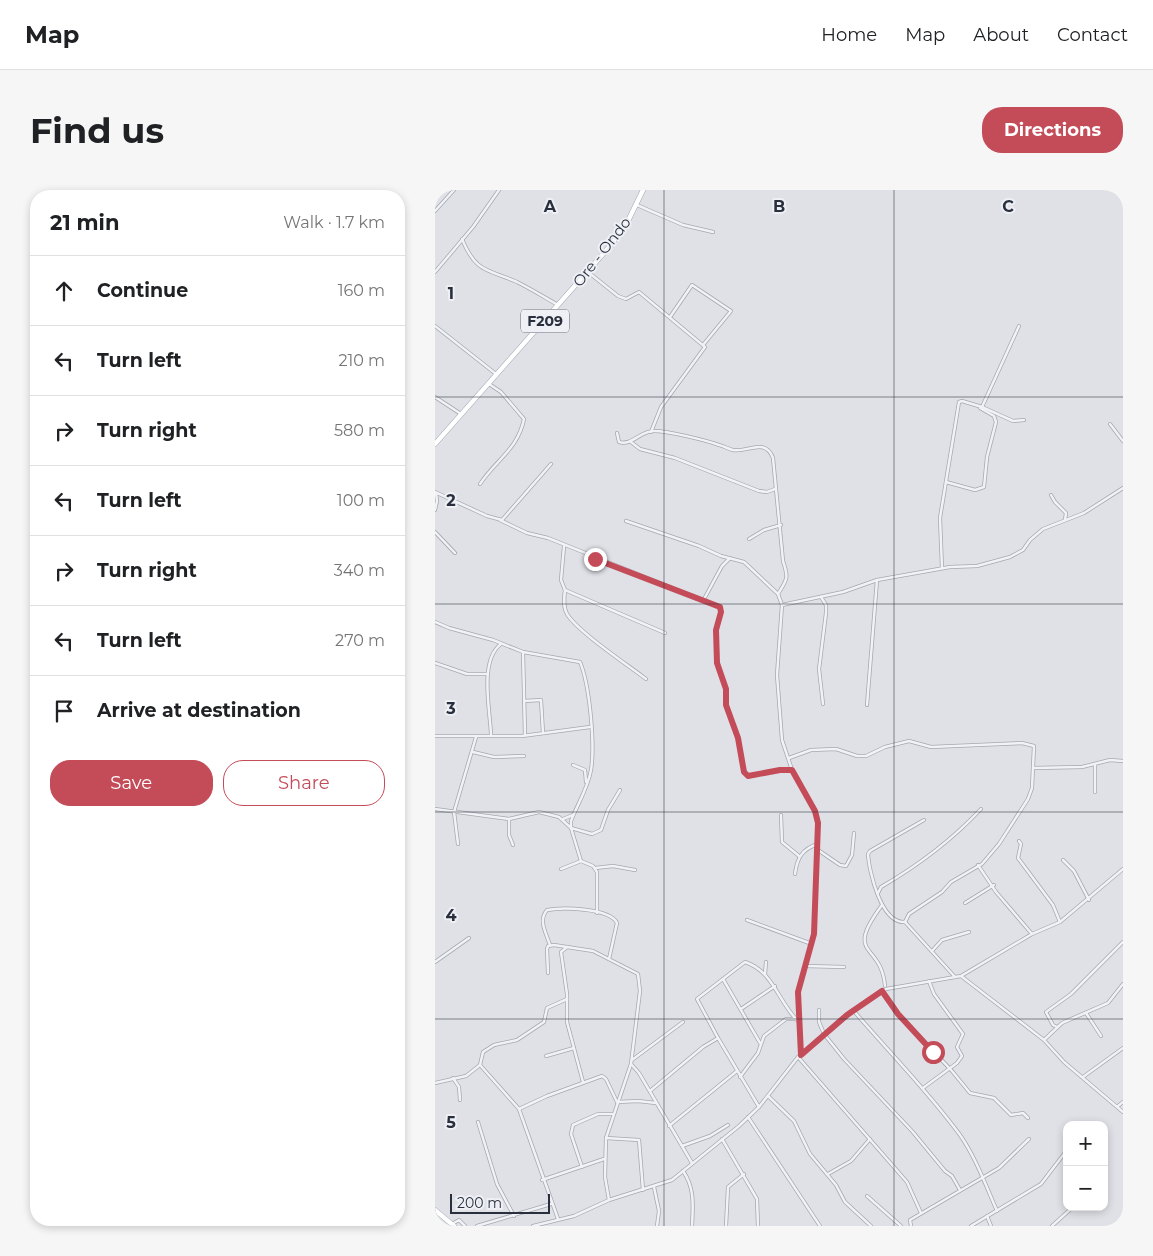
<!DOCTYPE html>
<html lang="en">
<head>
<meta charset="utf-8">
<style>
  body { margin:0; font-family:Montserrat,sans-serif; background:#f6f6f6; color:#202124 }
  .controls { position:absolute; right:15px; bottom:15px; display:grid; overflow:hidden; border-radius:10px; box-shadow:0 2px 8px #0003 }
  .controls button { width:45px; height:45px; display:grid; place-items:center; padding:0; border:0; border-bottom:1px solid #e0e0e0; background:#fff; color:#202124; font:25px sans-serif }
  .scale { position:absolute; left:15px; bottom:12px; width:100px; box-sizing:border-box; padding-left:5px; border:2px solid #292f3d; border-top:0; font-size:14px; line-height:18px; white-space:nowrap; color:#292f3d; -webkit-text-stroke:4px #eef0f5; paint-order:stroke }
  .stop { position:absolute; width:15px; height:15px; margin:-11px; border:4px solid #c44b58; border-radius:50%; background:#fff }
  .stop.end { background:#c44b58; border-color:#fff; box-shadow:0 1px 5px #0008 }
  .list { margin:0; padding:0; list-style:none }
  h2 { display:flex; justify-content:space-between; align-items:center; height:65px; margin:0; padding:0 20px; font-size:21px }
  h2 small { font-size:16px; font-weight:400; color:#757577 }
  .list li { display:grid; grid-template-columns:32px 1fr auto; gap:15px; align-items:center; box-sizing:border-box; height:70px; padding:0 20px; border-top:1px solid #e0e0e0 }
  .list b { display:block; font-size:19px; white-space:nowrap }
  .list em { font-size:16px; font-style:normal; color:#757577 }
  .actions { display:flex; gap:10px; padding:15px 20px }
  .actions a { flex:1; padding:11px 0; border:1px solid #c44b58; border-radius:20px; text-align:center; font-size:18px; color:#c44b58 }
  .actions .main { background:#c44b58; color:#fff }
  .icon { flex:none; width:28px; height:28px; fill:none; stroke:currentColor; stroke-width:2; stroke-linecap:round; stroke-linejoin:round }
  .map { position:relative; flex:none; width:688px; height:1036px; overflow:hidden; border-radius:20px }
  header { display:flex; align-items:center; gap:30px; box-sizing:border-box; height:70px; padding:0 25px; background:#fff; border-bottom:1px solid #e0e0e0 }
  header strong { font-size:24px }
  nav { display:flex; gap:28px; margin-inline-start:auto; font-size:18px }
  .intro { display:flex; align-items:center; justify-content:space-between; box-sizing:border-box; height:120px; padding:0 30px }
  h1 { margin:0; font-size:35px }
  .button { padding:12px 22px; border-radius:20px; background:#c44b58; color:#fff; font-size:18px; font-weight:700 }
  main { display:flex; gap:30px; padding:0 30px }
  aside { flex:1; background:#fff; border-radius:20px; box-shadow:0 2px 8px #0003 }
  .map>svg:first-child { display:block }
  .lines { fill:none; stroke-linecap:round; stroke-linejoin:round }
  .street-casing { stroke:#a5a8b1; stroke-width:4 }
  .primary-casing { stroke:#9fa6b2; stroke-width:5.5 }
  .street { stroke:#f1f2f6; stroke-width:2.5 }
  .primary { stroke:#fff; stroke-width:4.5 }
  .route { stroke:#c44b58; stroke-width:6 }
  .grid { fill:none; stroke:#292f3d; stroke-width:1; stroke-opacity:0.55 }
  .labels { text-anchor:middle; stroke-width:4; stroke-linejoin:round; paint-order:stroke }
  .shield { fill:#eef0f5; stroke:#646974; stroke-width:1 }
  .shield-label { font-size:14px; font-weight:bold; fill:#292f3d }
  .street-label { font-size:15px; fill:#292f3d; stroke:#eef0f5 }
  .grid-label { font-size:16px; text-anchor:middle; font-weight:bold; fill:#292f3d; stroke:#eef0f5; stroke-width:4; stroke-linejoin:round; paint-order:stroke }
</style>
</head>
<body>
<header>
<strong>Map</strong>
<nav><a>Home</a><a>Map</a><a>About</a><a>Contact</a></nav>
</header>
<div class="intro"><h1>Find us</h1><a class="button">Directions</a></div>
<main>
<aside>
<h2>21 min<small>Walk · 1.7 km</small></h2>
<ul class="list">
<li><svg class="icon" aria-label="ahead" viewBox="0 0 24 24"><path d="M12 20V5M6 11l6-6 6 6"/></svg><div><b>Continue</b></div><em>160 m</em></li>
<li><svg class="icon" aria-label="left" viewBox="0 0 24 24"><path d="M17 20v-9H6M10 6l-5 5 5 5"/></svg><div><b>Turn left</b></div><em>210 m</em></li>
<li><svg class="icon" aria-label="right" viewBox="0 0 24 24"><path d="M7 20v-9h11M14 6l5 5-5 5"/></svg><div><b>Turn right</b></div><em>580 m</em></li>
<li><svg class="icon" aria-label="left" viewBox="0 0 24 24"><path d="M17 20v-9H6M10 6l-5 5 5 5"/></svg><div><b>Turn left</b></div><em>100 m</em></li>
<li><svg class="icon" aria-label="right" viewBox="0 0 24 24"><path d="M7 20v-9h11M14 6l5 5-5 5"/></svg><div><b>Turn right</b></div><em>340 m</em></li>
<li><svg class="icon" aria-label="left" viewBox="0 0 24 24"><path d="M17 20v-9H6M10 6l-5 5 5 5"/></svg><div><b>Turn left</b></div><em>270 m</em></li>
<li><svg class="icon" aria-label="arrive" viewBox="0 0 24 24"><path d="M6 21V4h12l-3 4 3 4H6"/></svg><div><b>Arrive at destination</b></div></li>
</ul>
<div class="actions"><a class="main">Save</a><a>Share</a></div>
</aside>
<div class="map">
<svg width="688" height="1036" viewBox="0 0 688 1036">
  <rect width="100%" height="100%" fill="#dfe1e7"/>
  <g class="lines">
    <g class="street-casing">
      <g id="street">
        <path d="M202,15L248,35L278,42"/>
        <path d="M0,21L19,0"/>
        <path d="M27,49C41,83 52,79 82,92C96,99 109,107 123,115"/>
        <path d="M0,82L38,37L64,0"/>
        <path d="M153,82L183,106L191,109L204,102L270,157L226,217L216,242"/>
        <path d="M235,127L257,95L296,121L268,155"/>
        <path d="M0,136L61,184"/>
        <path d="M0,207L26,224"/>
        <path d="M547,217L578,231L589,230"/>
        <path d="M675,234L688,251"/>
        <path d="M182,243L184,252C197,256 205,241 219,241C233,241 270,250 284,255C289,256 293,259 298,260C312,263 330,247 338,268L348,371C354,389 352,389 343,404"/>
        <path d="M196,252L205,259L240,268L324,301L332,302L340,299"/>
        <path d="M511,292L540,300L549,297L552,267L561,232L559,226L545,218"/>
        <path d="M45,294C61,270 83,259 89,229L66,202L54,194"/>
        <path d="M0,302L52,326L67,330L116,274"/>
        <path d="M616,305L620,312L631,323L630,330"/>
        <path d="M0,320L2,311L1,303"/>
        <path d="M65,330L92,343L113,348L285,417L286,422L281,440L282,473L291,499V515L303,548L309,582L313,586L345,580H357"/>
        <path d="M191,331L264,356L286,366L309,372L343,404L347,415L342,485L347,550L357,580L380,621L383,633L379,744L363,802L366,865"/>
        <path d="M0,342L20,363"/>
        <path d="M314,349L329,340L346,335"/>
        <path d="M129,356L126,390L130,400L230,443"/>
        <path d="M507,378L505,328L524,212L527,211L547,217L584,136"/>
        <path d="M130,400C129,408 128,417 132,424C143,442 193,475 211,489"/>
        <path d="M386,407L391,415V423L384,479L388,514"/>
        <path d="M268,411L287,376L295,368"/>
        <path d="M347,415L408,402L442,390"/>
        <path d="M0,432L14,438L58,450L88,462L145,472C155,496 160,555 156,580C153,598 142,615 136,631V638L157,644L166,640L173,620L185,600"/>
        <path d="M88,462L90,545"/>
        <path d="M0,473L32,484H52"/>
        <path d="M89,511L106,510L108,543"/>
        <path d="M432,515L442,390L515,377L542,376L575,367L588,360L595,350L608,339L649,323L688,298"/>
        <path d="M56,544C55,520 44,470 66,454"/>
        <path d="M0,546H87L155,537"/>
        <path d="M38,562L59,567L89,566"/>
        <path d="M354,568L376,560L401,559L422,566H431L450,557L474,551L496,557L587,553L599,556L597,598L593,609L564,654L547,674L516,692L507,702L474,724L470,732"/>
        <path d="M138,575L150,580L151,592"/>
        <path d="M598,578L647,577L675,570L688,571"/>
        <path d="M660,602V575"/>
        <path d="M0,619L74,629L104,622L124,627L136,638L146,671"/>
        <path d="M346,625L347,652L364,666"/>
        <path d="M74,629V645L78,655"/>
        <path d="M128,629L138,625"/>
        <path d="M489,630L435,661L433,664C434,681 446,734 470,732L520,787"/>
        <path d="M584,651L586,654L583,668L618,715L625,732"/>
        <path d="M23,654L19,622L41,547"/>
        <path d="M383,660L405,675L411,676L417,665L419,643"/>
        <path d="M628,670L639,681L654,710"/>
        <path d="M146,671L158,676L162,682V723"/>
        <path d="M543,675L561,702L597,744"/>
        <path d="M160,678L178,676L200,680"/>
        <path d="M126,679L146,671"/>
        <path d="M360,684C362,668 367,659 383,654"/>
        <path d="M443,703L446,697C484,675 516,651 546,619"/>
        <path d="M530,713L559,695"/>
        <path d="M447,715C408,768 446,751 450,796"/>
        <path d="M312,730L377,754"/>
        <path d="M115,755C111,743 103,730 112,720C127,717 175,718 182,733L174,769"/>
        <path d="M132,757L126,762L132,804V832L148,892"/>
        <path d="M497,761L507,750L534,742"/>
        <path d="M0,772L34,748"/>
        <path d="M370,776L409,777"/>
        <path d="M113,783L112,759L113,756L119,755L158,761L203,784L205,801L196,874L171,948L170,987L174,1010"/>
        <path d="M330,784L331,772"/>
        <path d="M526,786L609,850L629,872L688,922"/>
        <path d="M288,789L325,853"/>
        <path d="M447,801L463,824L517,881L535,903L559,908L576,925L588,923L593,928"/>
        <path d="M306,819L340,796"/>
        <path d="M384,820V832L389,844L409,869L477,941L510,981L517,986L525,1000"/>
        <path d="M418,820C454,862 493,901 525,945C541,968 551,996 562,1021"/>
        <path d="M651,823L666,846"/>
        <path d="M622,837L618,835L611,822L636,804L688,752"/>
        <path d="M283,848L262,809L310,772C338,781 343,811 362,830"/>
        <path d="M609,850L627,833L673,813L688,794"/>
        <path d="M111,866L139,858"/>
        <path d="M363,867L472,992L486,1023"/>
        <path d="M197,870L248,832"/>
        <path d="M196,874L204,883L257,973"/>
        <path d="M305,887L323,863L329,846L351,829H360"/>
        <path d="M648,887L688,858"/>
        <path d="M18,888L24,897L25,910"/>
        <path d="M0,893L31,886L45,875"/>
        <path d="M488,898L522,873L527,866L522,857L528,844L499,804L494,791"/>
        <path d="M215,901L268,857L283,848L324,917"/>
        <path d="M333,906L359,931L375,964L401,995L410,1012L436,1036"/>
        <path d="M182,912L203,911L221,913"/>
        <path d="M683,916L688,912"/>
        <path d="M84,919L112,906L167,886L171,889L182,912"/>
        <path d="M313,927L385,1036"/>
        <path d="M43,932L62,994L79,1026"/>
        <path d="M234,936L302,881"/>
        <path d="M171,948L204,950L208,1000"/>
        <path d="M287,949L322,1009L323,1036"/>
        <path d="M247,956L275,946L293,935"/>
        <path d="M147,977L136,944L138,935L163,924H177"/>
        <path d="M248,981C260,998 258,1016 257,1036"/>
        <path d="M393,984L416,971L435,949"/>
        <path d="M107,990L169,969"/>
        <path d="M219,997L224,1021L222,1036"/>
        <path d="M432,1006L466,1036"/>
        <path d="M552,1026L556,1036"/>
        <path d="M123,1029L84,919L45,875L48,862L59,855L82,850L109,832L112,818L132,809"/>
        <path d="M17,1034L24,1030L30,1036"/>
        <path d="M42,1036L116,1014"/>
        <path d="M98,1036L139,1026L174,1010L237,990L304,936L324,917L363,867L427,814L451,799L526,786L597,744L625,732L688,679"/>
        <path d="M291,1036L293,997L309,984"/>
        <path d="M476,1036L475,1030L564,978L594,949"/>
        <path d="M536,1036L606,994L632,960"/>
        <path d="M617,1036L638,1017"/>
      </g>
    </g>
    <g class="primary-casing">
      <g id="primary">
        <path d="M0,254L175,56L192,33L208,0"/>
        <path d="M0,1020L19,1036"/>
      </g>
    </g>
    <use href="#street" class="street"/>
    <use href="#primary" class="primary"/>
  </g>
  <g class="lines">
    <path class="route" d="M160,369L285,417L286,422L281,440L282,473L291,499V515L303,548L309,582L313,586L345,580H357L380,621L383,633L379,744L363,802L366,865L412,825L447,801L463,824L498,862"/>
  </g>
  <path class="grid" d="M229,0V1036M459,0V1036M0,207H688M0,414H688M0,622H688M0,829H688"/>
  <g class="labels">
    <rect class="shield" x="86" y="119.5" width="48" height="23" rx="4"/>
    <g class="shield-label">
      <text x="110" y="136">F209</text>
    </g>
    <g class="street-label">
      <text transform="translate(167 62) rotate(-52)" y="5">Ore - Ondo</text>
    </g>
  </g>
  <g class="grid-label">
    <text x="115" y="22">A</text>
    <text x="344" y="22">B</text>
    <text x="573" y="22">C</text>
    <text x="16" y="109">1</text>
    <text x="16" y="316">2</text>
    <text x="16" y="524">3</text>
    <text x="16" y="731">4</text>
    <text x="16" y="938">5</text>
  </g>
</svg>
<div class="controls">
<button>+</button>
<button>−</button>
</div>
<div class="scale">200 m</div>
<div class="stop" style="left:498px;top:862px"></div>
<div class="stop end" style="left:160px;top:369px"></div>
</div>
</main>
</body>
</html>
